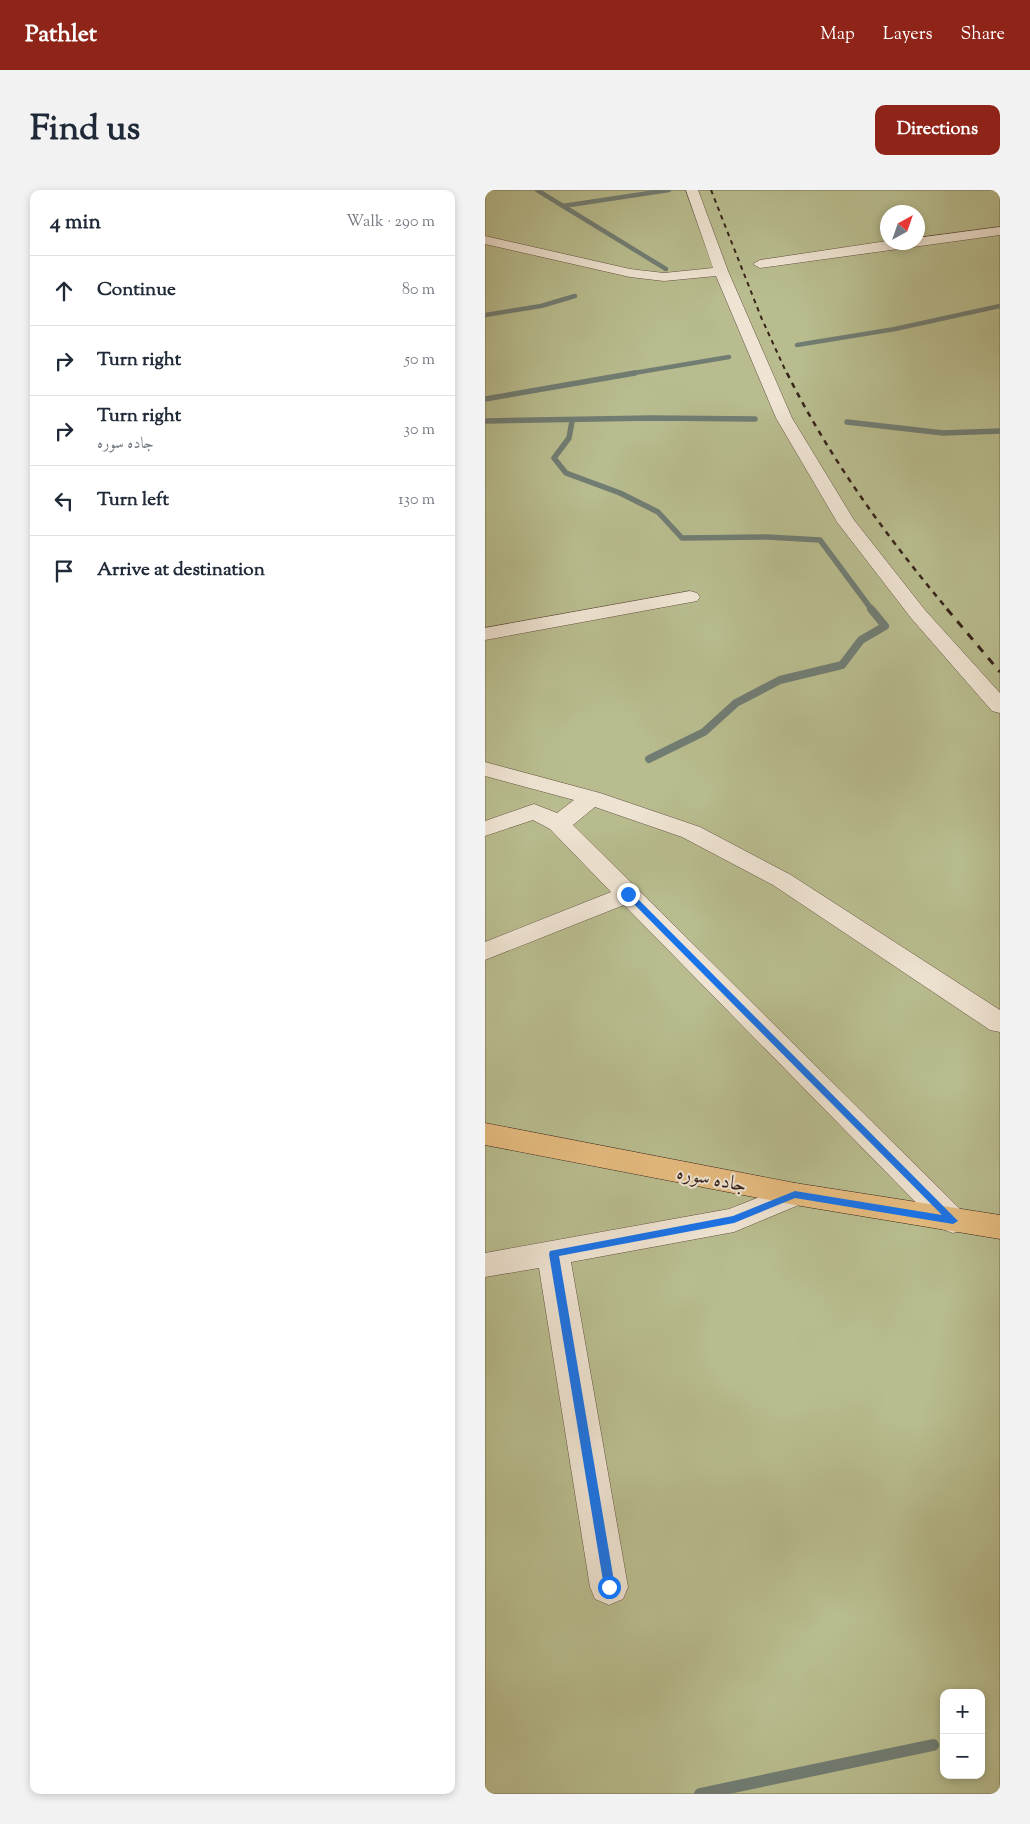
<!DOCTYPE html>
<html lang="en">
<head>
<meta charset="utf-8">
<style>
  body { margin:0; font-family:"Sorts Mill Goudy",Amiri,serif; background:#f2f2f3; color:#1f2937 }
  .controls { position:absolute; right:15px; bottom:15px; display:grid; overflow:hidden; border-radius:10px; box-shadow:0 2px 8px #0003 }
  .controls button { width:45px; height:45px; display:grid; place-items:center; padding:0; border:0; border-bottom:1px solid #e0e1e3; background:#fff; color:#1f2937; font:25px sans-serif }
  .compass { position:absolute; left:395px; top:15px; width:45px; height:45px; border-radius:50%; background:#fff; box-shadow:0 2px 8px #0003; rotate:40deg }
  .stop { position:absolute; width:15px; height:15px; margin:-11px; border:4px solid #1a73e8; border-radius:50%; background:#fff }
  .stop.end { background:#1a73e8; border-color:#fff; box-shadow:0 1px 5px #0008 }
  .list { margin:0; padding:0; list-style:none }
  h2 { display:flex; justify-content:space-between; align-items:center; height:65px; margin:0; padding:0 20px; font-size:21px }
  h2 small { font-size:16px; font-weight:400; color:#747a83 }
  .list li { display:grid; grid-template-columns:32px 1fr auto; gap:15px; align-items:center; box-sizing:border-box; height:70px; padding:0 20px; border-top:1px solid #e0e1e3 }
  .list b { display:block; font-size:19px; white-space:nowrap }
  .list p { margin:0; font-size:16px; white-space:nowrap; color:#747a83 }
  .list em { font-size:16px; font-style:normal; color:#747a83 }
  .icon { flex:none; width:28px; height:28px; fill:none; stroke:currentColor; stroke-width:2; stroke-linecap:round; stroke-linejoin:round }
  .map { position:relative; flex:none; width:515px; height:1604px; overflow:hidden; border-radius:10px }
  header { display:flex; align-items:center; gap:30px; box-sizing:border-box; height:70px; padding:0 25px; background:#8f2418; color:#fff }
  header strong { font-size:24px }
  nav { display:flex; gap:28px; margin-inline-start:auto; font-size:18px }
  .intro { display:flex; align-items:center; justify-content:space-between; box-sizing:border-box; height:120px; padding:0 30px }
  h1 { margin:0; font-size:35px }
  .button { padding:12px 22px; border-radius:10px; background:#8f2418; color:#fff; font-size:18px; font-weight:700 }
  main { display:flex; gap:30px; padding:0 30px }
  aside { flex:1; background:#fff; border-radius:10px; box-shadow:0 2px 8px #0003 }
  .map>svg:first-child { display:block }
  .green { fill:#b8bc8e; stroke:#787054; fill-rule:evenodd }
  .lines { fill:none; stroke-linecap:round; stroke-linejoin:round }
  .stream-far3 { stroke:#717d73; stroke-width:4.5 }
  .stream-far2 { stroke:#717d73; stroke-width:5.5 }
  .stream-far1 { stroke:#717d73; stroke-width:8 }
  .stream { stroke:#717d73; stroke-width:12 }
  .minor-casing { stroke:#645042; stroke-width:1 }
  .major-casing { stroke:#38231a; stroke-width:1 }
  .minor { fill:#efe4d3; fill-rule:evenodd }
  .major { fill:#e4ba7e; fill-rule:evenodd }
  .rail-far2 { stroke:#38231a; stroke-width:2; stroke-dasharray:4.5 4.5; stroke-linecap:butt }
  .rail-far1 { stroke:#38231a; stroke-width:2.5; stroke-dasharray:5.5 5.5; stroke-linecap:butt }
  .rail { stroke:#38231a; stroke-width:3; stroke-dasharray:8 8; stroke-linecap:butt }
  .route { fill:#1a73e8 }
  .labels { text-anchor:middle; stroke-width:4; stroke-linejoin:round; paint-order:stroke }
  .street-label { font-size:20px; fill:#38231a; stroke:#efe4d3 }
</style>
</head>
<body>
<header>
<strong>Pathlet</strong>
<nav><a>Map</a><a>Layers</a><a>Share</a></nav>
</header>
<div class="intro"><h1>Find us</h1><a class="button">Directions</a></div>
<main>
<aside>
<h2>4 min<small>Walk · 290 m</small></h2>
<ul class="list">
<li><svg class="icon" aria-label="ahead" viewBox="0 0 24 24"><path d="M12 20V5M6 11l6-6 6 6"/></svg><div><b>Continue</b></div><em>80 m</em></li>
<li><svg class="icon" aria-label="right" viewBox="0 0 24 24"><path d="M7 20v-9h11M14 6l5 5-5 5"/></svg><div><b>Turn right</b></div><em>50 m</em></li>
<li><svg class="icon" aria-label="right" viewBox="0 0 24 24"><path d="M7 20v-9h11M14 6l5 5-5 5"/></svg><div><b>Turn right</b><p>جاده سوره</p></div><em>30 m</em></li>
<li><svg class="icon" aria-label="left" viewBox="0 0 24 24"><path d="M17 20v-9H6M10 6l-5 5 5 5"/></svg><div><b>Turn left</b></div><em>130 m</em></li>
<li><svg class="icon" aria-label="arrive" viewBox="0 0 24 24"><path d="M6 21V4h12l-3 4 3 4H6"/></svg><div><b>Arrive at destination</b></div></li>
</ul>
</aside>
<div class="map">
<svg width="515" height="1604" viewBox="0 0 515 1604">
  <rect width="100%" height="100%" fill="#e7d5bb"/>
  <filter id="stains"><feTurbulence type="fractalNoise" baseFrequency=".004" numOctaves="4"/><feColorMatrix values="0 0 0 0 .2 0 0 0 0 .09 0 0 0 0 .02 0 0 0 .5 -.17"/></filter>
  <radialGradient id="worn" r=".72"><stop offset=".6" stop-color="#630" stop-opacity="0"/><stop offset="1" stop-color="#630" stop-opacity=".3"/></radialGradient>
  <path class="green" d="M0,0H515V1604H0ZM402,22H432V52H402ZM459,1503H496V1585H459Z"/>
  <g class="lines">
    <g class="stream-far3">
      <path d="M52,0L78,16L184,0"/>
      <path d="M78,16L181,79"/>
      <path d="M0,125L56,116L90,106"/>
      <path d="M312,155L410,139L515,116"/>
      <path d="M143,184L244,167"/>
    </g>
    <g class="stream-far2">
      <path d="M0,209L150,183"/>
      <path d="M0,231L167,228L270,229"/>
      <path d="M87,231L84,248L69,268L81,283L135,303L173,322L197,348L282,347L335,350L387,420"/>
      <path d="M362,232L458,243L515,241"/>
    </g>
    <path class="stream-far1" d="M164,569L219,542L251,513L295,490L357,475L376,450L400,436L386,419"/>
    <path class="stream" d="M215,1604L448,1555"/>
    <g class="minor-casing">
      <g id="minor">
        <path d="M201,0H213L243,81L307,228L369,330L440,420L515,503V523L507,521L426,428L352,332L291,228L231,86L179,91L145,87L0,54V46L145,79L179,83L228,78Z"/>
        <path d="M515,37V45L275,78L268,74L275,70L402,51L432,52V48Z"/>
        <path d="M205,401L212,403L215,407L212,411L0,450V438Z"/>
        <path d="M0,572L115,603L215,637L306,685L515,820V842L505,840L288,695L197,647L110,617L88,635L479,1023L484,1031L479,1039L468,1043L457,1039L139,715L0,770V752L126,702L65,639L48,630L0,646V631L49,614L72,623L89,610L0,586Z"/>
        <path d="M310,993L321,996L326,1004L321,1012L249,1042L86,1072L143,1397L138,1409L124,1415L110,1409L105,1397L54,1078L0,1087V1063L244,1019Z"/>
      </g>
    </g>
    <g class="major-casing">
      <path id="major" d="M0,933L310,993L515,1025V1049L310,1015L0,955Z"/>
    </g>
    <use href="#minor" class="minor"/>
    <use href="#major" class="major"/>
    <path class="rail-far2" d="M226,0L276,127L302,184"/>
    <path class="rail-far1" d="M302,183C345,269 401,346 463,420"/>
    <path class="rail" d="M462,419L515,482"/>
  </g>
  <path class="route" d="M140,702H146L473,1031L468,1034L310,1008L249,1033L74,1066L130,1397L124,1402L119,1397L64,1064L65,1061L248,1026L310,1001L457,1025L140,705Z"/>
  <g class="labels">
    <g class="street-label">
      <text transform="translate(227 988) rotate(11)" y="7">جاده سوره</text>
    </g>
  </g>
  <rect width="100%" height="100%" filter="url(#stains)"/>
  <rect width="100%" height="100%" fill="url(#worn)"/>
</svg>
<div class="controls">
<button>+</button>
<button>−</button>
</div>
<svg class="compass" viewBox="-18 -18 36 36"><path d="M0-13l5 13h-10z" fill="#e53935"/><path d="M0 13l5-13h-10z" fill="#747a83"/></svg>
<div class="stop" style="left:124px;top:1397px"></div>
<div class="stop end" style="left:143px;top:704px"></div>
</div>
</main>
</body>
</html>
